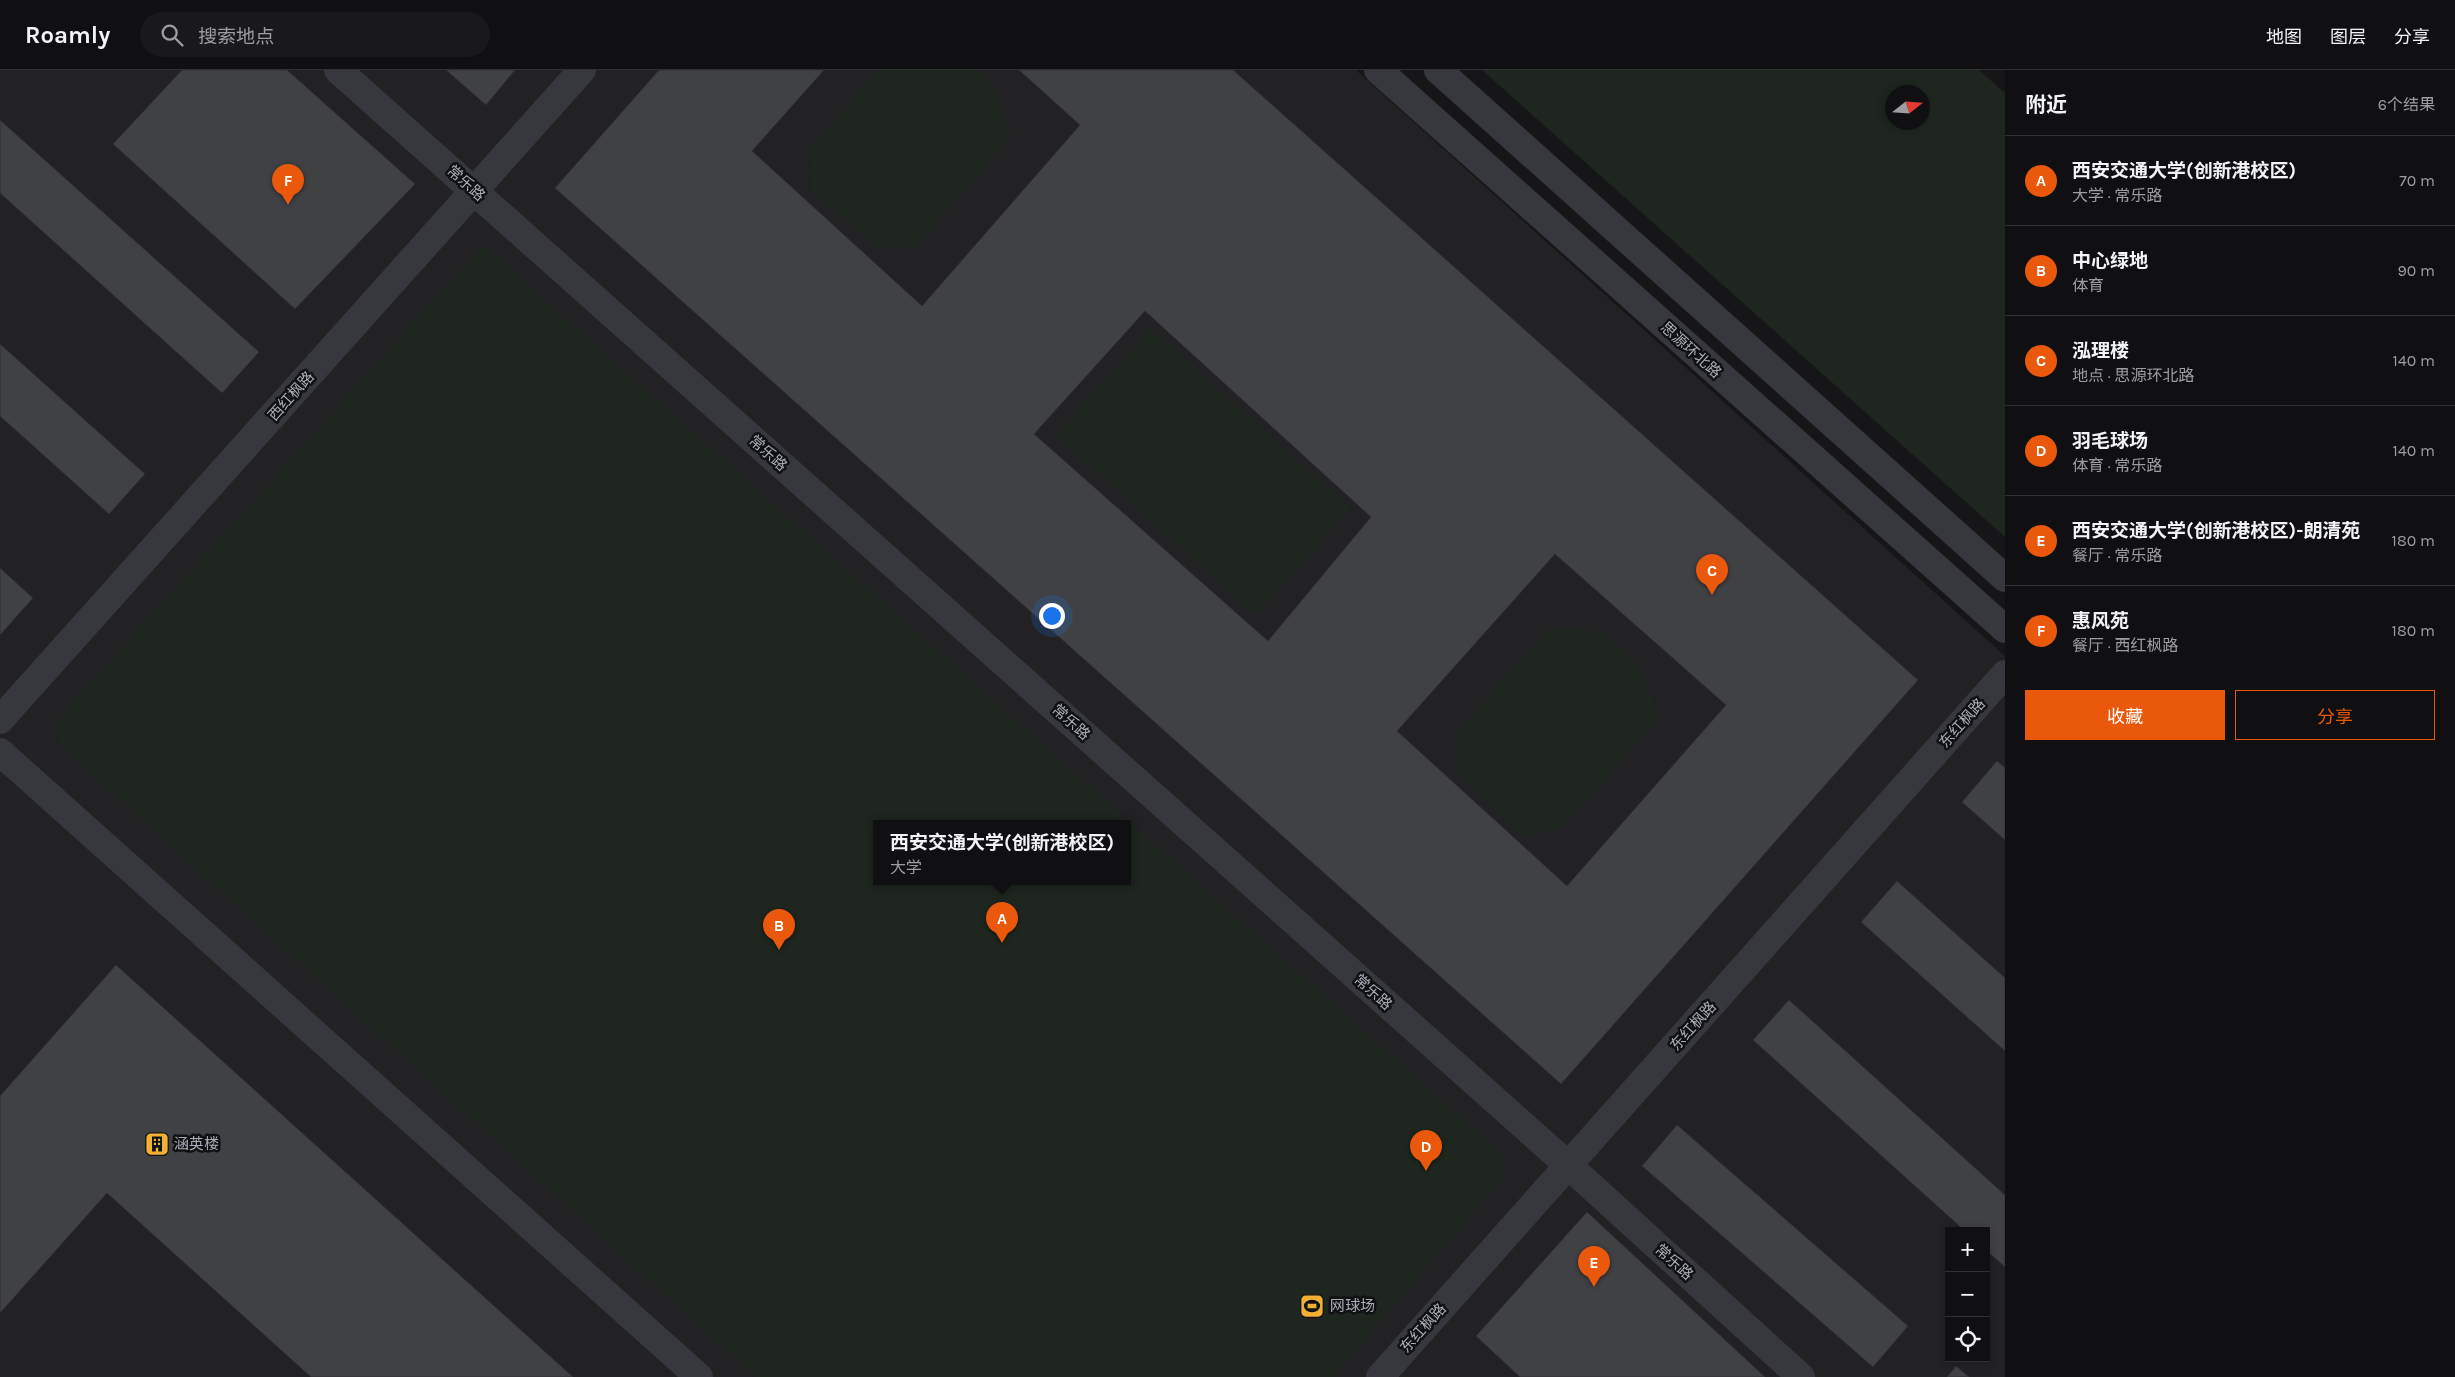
<!DOCTYPE html>
<html lang="zh">
<head>
<meta charset="utf-8">
<style>
  body { margin:0; font-family:Karla,"Noto Sans SC",sans-serif; background:#19191b; color:#f1f3f6 }
  .controls { position:absolute; right:15px; bottom:15px; display:grid; overflow:hidden; border-radius:0px; box-shadow:0 2px 8px #0003 }
  .controls button { width:45px; height:45px; display:grid; place-items:center; padding:0; border:0; border-bottom:1px solid #303032; background:#101012; color:#f1f3f6; font:25px sans-serif }
  .compass { position:absolute; left:1885px; top:15px; width:45px; height:45px; border-radius:50%; background:#101012; box-shadow:0 2px 8px #0003; rotate:73deg }
  .you { position:absolute; left:1051px; top:545px; width:18px; height:18px; margin:-12px; border:4px solid #fff; border-radius:50%; background:#1a73e8; box-shadow:0 0 0 8px #1a73e833 }
  .badge { display:grid; place-items:center; width:32px; height:32px; border-radius:50%; background:#ea580c; color:#fff; font-size:16px; font-weight:700 }
  .pin { position:absolute; translate:-50% -41px; filter:drop-shadow(0 1px 2px #0008) }
  .pin::after { content:''; position:absolute; top:26px; width:18px; height:15px; background:inherit; clip-path:polygon(0 0,100% 0,50% 100%) }
  .popup { position:absolute; left:873px; top:750px; width:258px; height:65px; box-sizing:border-box; display:grid; place-content:center; border-radius:0px; background:#101012; filter:drop-shadow(0 1px 4px #0005); font-size:16px; white-space:nowrap; color:#9c9d9f }
  .popup b { font-size:19px; color:#f1f3f6 }
  .popup::after { content:''; position:absolute; left:50%; top:100%; margin-left:-10px; border:10px solid transparent; border-top-color:#101012 }
  .list { margin:0; padding:0; list-style:none }
  h2 { display:flex; justify-content:space-between; align-items:center; height:65px; margin:0; padding:0 20px; font-size:21px }
  h2 small { font-size:16px; font-weight:400; color:#9c9d9f }
  .list li { display:grid; grid-template-columns:32px 1fr auto; gap:15px; align-items:center; box-sizing:border-box; height:90px; padding:0 20px; border-top:1px solid #303032 }
  .list b { display:block; font-size:19px; white-space:nowrap }
  .list p { margin:0; font-size:16px; white-space:nowrap; color:#9c9d9f }
  .list em { font-size:16px; font-style:normal; color:#9c9d9f }
  .actions { display:flex; gap:10px; padding:15px 20px }
  .actions a { flex:1; padding:11px 0; border:1px solid #ea580c; border-radius:0px; text-align:center; font-size:18px; color:#ea580c }
  .actions .main { background:#ea580c; color:#fff }
  .icon { flex:none; width:28px; height:28px; fill:none; stroke:currentColor; stroke-width:2; stroke-linecap:round; stroke-linejoin:round }
  .map { position:relative; flex:none; width:2005px; height:1307px; overflow:hidden }
  header { display:flex; align-items:center; gap:30px; box-sizing:border-box; height:70px; padding:0 25px; background:#101012; border-bottom:1px solid #303032 }
  header strong { font-size:24px }
  nav { display:flex; gap:28px; margin-inline-start:auto; font-size:18px }
  .search { width:350px; height:45px; background:#19191b; display:flex; align-items:center; gap:12px; box-sizing:border-box; padding:0 18px; border-radius:28px; color:#9c9d9f; font-size:19px }
  main { display:flex }
  aside { flex:1; background:#101012 }
  .map>svg:first-child { display:block }
  .built { fill:#222225; fill-rule:evenodd }
  .green { fill:#1e261f; fill-rule:evenodd }
  .building { fill:#404145; stroke:#303034; fill-rule:evenodd }
  .lines { fill:none; stroke-linecap:round; stroke-linejoin:round }
  .minor { stroke:#37383d; stroke-width:28 }
  .labels { text-anchor:middle; stroke-width:5; stroke-linejoin:round; paint-order:stroke }
  .street-label { font-size:15px; fill:#a8adb8; stroke:#111113 }
  .poi-label { font-size:15px; fill:#a8adb8; stroke:#111113; text-anchor:start }
</style>
</head>
<body>
<header>
<strong>Roamly</strong>
<div class="search"><svg class="icon" aria-label="search" viewBox="0 0 24 24"><circle cx="10" cy="10" r="6"/><path d="M15 15l6 6"/></svg>搜索地点</div>
<nav><a>地图</a><a>图层</a><a>分享</a></nav>
</header>
<main>
<div class="map">
<svg width="2005" height="1307" viewBox="0 0 2005 1307">
  <rect width="100%" height="100%" fill="#161618"/>
  <path class="built" d="M0,0H1356L2005,586V1307H0ZM877,754H1127V812H877ZM1949,1161H1986V1288H1949Z"/>
  <g class="green">
    <path d="M879,0H978L991,11L1012,66L916,176L878,179L811,120L810,79Z"/>
    <path d="M1482,0H1979L2005,23V467ZM1892,22H1922V52H1892Z"/>
    <path d="M483,175L1503,1085L1505,1106L1333,1307H756L60,675L54,654ZM1127,754V812H877V754Z"/>
    <path d="M1151,259L1351,438L1256,546L1056,365Z"/>
    <path d="M1548,559L1601,561L1638,593L1660,648L1561,759L1521,765L1458,702L1457,662Z"/>
  </g>
  <g class="building">
    <path d="M182,0H287L415,114L295,239L113,74Z"/>
    <path d="M446,0H515L486,35Z"/>
    <path d="M659,0H824L752,81L922,236L1080,55L1019,0H1233L1918,610L1561,1014L555,118ZM1145,241L1371,447L1268,571L1034,364ZM1555,484L1726,635L1567,816L1397,661Z"/>
    <path d="M0,50L259,282L222,323L0,123Z"/>
    <path d="M0,274L145,404L109,444L0,346Z"/>
    <path d="M0,498L33,528L0,565Z"/>
    <path d="M1997,691L2005,698V770L1962,732Z"/>
    <path d="M1897,811L2005,908V981L1861,852Z"/>
    <path d="M116,895L463,1208L573,1307H311L107,1123L0,1243V1026Z"/>
    <path d="M1789,930L2005,1125V1197L1986,1180V1161H1965L1753,970Z"/>
    <path d="M1677,1055L1908,1256L1873,1297L1642,1096Z"/>
    <path d="M1587,1142L1765,1307H1520L1476,1266Z"/>
    <path d="M1956,1296L1969,1307H1947Z"/>
  </g>
  <g class="lines">
    <g class="minor">
      <path d="M338,0L1569,1096L1801,1307"/>
      <path d="M1378,0L2005,559"/>
      <path d="M1438,0L2005,508"/>
      <path d="M0,650L582,0"/>
      <path d="M0,682L699,1307"/>
      <path d="M1380,1307L2005,604"/>
    </g>
  </g>
  <defs>
    <g id="building-square" transform="scale(1.25)"><rect x="-9" y="-9" width="18" height="18" rx="4" fill="#f2b134" stroke="#111113"/><path d="M-4-6H4V6H1V3H-1V6H-4ZM-2.5-4.3h1.7v1.8h-1.7ZM.8-4.3h1.7v1.8H.8ZM-2.5-1h1.7V.8h-1.7ZM.8-1h1.7V.8H.8Z" fill="#111"/></g>
    <g id="stadium-square" transform="scale(1.25)"><rect x="-9" y="-9" width="18" height="18" rx="4" fill="#f2b134" stroke="#111113"/><path d="M0-5a6.5 5 0 1 0 0 10a6.5 5 0 1 0 0-10ZM-3.5-1.8h7v3.6h-7Z" fill="#111"/></g>
  </defs>
  <g fill-rule="evenodd">
    <use href="#building-square" x="157" y="1074"/>
    <use href="#stadium-square" x="1312" y="1236"/>
  </g>
  <g class="labels">
    <g class="street-label">
      <text transform="translate(466 113) rotate(42)" y="5">常乐路</text>
      <text transform="translate(1691 280) rotate(42)" y="5">思源环北路</text>
      <text transform="translate(291 326) rotate(-48)" y="5">西红枫路</text>
      <text transform="translate(768 383) rotate(42)" y="5">常乐路</text>
      <text transform="translate(1071 652) rotate(42)" y="5">常乐路</text>
      <text transform="translate(1962 653) rotate(-48)" y="5">东红枫路</text>
      <text transform="translate(1373 922) rotate(42)" y="5">常乐路</text>
      <text transform="translate(1693 956) rotate(-48)" y="5">东红枫路</text>
      <text transform="translate(1674 1192) rotate(42)" y="5">常乐路</text>
      <text transform="translate(1423 1258) rotate(-48)" y="5">东红枫路</text>
    </g>
    <g class="poi-label">
      <text x="174" y="1079">涵英楼</text>
      <text x="1330" y="1241">网球场</text>
    </g>
  </g>
</svg>
<div class="controls">
<button>+</button>
<button>−</button>
<button><svg class="icon" aria-label="locate" viewBox="0 0 24 24"><circle cx="12" cy="12" r="6"/><path d="M12 2v4M12 18v4M2 12h4M18 12h4"/></svg></button>
</div>
<svg class="compass" viewBox="-18 -18 36 36"><path d="M0-13l5 13h-10z" fill="#e53935"/><path d="M0 13l5-13h-10z" fill="#9c9d9f"/></svg>
<div class="you"></div>
<div class="pin badge" style="left:1002px;top:873px">A</div>
<div class="popup"><b>西安交通大学(创新港校区)</b>大学</div>
<div class="pin badge" style="left:779px;top:880px">B</div>
<div class="pin badge" style="left:1712px;top:525px">C</div>
<div class="pin badge" style="left:1426px;top:1101px">D</div>
<div class="pin badge" style="left:1594px;top:1217px">E</div>
<div class="pin badge" style="left:288px;top:135px">F</div>
</div>
<aside>
<h2>附近<small>6个结果</small></h2>
<ul class="list">
<li><span class="badge">A</span><div><b>西安交通大学(创新港校区)</b><p>大学 · 常乐路</p></div><em>70 m</em></li>
<li><span class="badge">B</span><div><b>中心绿地</b><p>体育</p></div><em>90 m</em></li>
<li><span class="badge">C</span><div><b>泓理楼</b><p>地点 · 思源环北路</p></div><em>140 m</em></li>
<li><span class="badge">D</span><div><b>羽毛球场</b><p>体育 · 常乐路</p></div><em>140 m</em></li>
<li><span class="badge">E</span><div><b>西安交通大学(创新港校区)-朗清苑</b><p>餐厅 · 常乐路</p></div><em>180 m</em></li>
<li><span class="badge">F</span><div><b>惠风苑</b><p>餐厅 · 西红枫路</p></div><em>180 m</em></li>
</ul>
<div class="actions"><a class="main">收藏</a><a>分享</a></div>
</aside>
</main>
</body>
</html>
